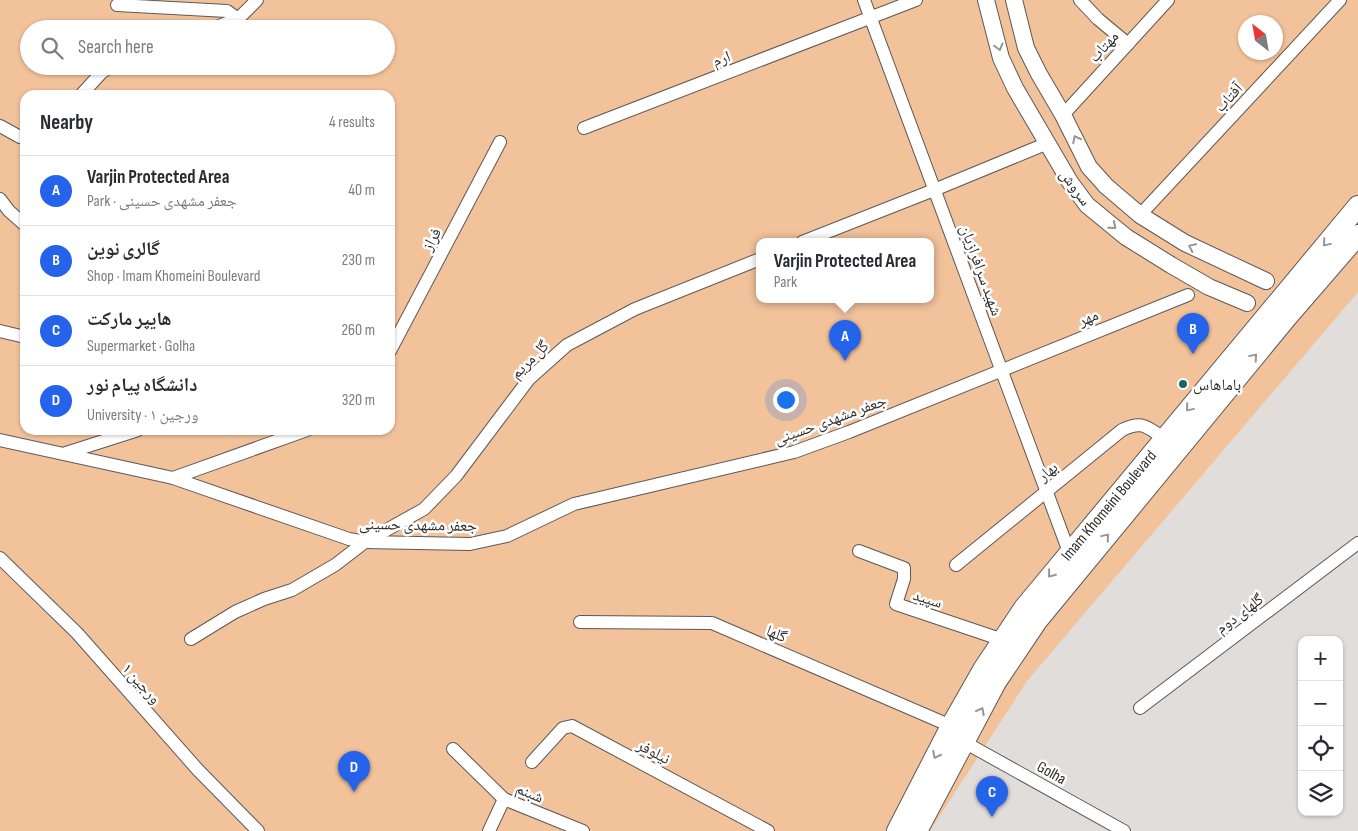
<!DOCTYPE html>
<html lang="en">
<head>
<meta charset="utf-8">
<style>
  body { margin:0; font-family:"Sofia Sans Condensed","Noto Naskh Arabic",sans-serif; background:#f7f7f7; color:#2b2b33 }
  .controls { position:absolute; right:15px; bottom:15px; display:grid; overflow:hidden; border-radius:10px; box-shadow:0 1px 4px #0004 }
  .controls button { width:45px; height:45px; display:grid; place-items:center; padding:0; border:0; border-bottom:1px solid #e1e1e2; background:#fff; color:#2b2b33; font:25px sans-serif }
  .compass { position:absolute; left:1238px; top:15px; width:45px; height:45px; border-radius:50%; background:#fff; box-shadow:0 1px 4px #0004; rotate:329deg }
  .you { position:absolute; left:785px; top:399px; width:18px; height:18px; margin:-12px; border:4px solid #fff; border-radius:50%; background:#1a73e8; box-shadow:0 0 0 8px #1a73e833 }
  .badge { display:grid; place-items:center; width:32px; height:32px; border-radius:50%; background:#2563eb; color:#fff; font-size:16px; font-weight:700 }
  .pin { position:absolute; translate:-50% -41px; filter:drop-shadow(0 1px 2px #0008) }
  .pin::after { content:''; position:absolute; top:26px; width:18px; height:15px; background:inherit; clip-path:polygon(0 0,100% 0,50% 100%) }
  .popup { position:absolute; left:756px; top:238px; width:178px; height:65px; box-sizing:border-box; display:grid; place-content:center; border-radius:10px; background:#fff; filter:drop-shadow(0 1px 4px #0005); font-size:16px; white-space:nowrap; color:#7c7c81 }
  .popup b { font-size:19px; color:#2b2b33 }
  .popup::after { content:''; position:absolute; left:50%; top:100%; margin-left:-10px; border:10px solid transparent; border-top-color:#fff }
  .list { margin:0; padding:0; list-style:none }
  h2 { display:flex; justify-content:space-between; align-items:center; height:65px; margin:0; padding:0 20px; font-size:21px }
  h2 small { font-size:16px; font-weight:400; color:#7c7c81 }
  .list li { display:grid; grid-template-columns:32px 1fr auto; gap:15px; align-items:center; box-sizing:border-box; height:70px; padding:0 20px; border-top:1px solid #e1e1e2 }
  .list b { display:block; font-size:19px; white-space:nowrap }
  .list p { margin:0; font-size:16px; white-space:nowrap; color:#7c7c81 }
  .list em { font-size:16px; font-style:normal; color:#7c7c81 }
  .icon { flex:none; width:28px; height:28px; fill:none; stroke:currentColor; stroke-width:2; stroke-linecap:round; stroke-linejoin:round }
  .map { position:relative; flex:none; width:1358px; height:831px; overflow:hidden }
  .search { position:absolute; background:#fff; box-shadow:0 1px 4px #0004; left:20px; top:20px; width:375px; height:55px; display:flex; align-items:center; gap:12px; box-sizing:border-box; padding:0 18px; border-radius:28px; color:#7c7c81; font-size:19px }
  .panel { position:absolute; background:#fff; box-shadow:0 1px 4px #0004; left:20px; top:90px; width:375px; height:345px; border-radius:15px }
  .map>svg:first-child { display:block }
  .green { fill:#f2c29b; fill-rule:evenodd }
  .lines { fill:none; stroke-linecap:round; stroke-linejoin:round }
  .minor-casing { stroke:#5d5956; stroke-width:14 }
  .tertiary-casing { stroke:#5d5956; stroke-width:18 }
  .primary-casing { stroke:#5d5956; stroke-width:22 }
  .minor { stroke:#fff; stroke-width:12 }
  .tertiary { stroke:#fff; stroke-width:16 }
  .primary { stroke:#fff; stroke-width:20 }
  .oneway { stroke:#979696 }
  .poi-dot { fill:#1b6661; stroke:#fff; stroke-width:2 }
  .labels { text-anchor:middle; stroke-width:5; stroke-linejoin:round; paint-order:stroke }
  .street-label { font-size:16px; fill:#2f2e2d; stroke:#fff }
  .poi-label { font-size:16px; fill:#2f2e2d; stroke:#fff; text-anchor:start }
</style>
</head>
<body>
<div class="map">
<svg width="1358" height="831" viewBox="0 0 1358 831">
  <rect width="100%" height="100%" fill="#e1ddda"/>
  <path class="green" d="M0,0H1358V292L1027,681L930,831H0ZM1246,22H1276V52H1246ZM29,29H386V66H29ZM25,95H390V430H25ZM760,242H930V300H760Z"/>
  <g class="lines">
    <g class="minor-casing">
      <g id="minor">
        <path d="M864,0L1069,552"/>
        <path d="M1080,0L1098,19L1128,44"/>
        <path d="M117,5L227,11L238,19"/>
        <path d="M211,29L238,19L257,0"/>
        <path d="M81,95L102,72L112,66"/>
        <path d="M1063,115L1168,0"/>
        <path d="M0,126L20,137L25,136"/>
        <path d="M584,128L916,0"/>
        <path d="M0,199L9,211L25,225"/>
        <path d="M1140,215L1340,0"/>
        <path d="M802,242L934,190L1048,143"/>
        <path d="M0,331L25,337"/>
        <path d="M390,351L500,142"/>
        <path d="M0,440L173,478L349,539L365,542L470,544L507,536L574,504L794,452L849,432L1188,295"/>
        <path d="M66,453L138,430"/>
        <path d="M173,478L307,430"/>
        <path d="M859,551L904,568V579L896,604L1003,640"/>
        <path d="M0,558L77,633L198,770L258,831"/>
        <path d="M956,565L1122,430C1143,420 1146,427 1164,438"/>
        <path d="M580,622L712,623L951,726"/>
        <path d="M191,639L235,612L264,599L292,590L335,565L365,542L424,509L456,476L529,379L567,345L635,309L760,259"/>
        <path d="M1140,708L1358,543"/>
        <path d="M964,742L1124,831"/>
        <path d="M453,749L504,799L583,831"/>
        <path d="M532,762L563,728L572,726L768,831"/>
        <path d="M489,831L504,799"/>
      </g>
    </g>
    <g class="tertiary-casing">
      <g id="tertiary">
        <path d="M986,0L1001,58L1015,88L1070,182L1087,205L1126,237L1171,265L1209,287L1247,303"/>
        <path d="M1014,0L1026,48L1039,74L1063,115L1089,167L1106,186L1140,215L1185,243L1266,281"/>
      </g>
    </g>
    <g class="primary-casing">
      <g id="primary">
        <path d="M897,831L951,726L984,668L1024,608L1358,206"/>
        <path d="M917,831L996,682L1037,621L1288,316L1358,235"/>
      </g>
    </g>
    <use href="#minor" class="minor"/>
    <use href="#tertiary" class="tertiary"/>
    <use href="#primary" class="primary"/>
  </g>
  <defs><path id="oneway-chevron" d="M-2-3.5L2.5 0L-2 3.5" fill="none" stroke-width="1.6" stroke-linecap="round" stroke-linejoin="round" transform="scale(1.25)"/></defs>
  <g class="oneway">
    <use href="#oneway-chevron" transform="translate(999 47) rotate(75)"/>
    <use href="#oneway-chevron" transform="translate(1076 139) rotate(-117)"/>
    <use href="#oneway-chevron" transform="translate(1113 226) rotate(40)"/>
    <use href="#oneway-chevron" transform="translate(1326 243) rotate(130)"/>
    <use href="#oneway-chevron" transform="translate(1192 247) rotate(-154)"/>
    <use href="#oneway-chevron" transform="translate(1254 357) rotate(-50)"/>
    <use href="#oneway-chevron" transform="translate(1189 408) rotate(130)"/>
    <use href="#oneway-chevron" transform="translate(1106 537) rotate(-50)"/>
    <use href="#oneway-chevron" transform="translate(1051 574) rotate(129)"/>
    <use href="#oneway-chevron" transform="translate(981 711) rotate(-62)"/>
    <use href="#oneway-chevron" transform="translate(936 755) rotate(117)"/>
  </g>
  <circle class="poi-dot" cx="1183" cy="384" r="5"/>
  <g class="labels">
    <g class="street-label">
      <text transform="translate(1103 46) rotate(-48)" y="6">مهتاب</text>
      <text transform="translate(721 58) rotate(-21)" y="6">ارم</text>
      <text transform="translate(1228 97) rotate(-47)" y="6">آفتاب</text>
      <text transform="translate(1076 187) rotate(54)" y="6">سروش</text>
      <text transform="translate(431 239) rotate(-62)" y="6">فراز</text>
      <text transform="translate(982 270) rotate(70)" y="6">شهید سرافرازیان</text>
      <text transform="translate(1088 317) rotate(-22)" y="6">مهر</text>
      <text transform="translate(529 359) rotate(-45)" y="6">گل مریم</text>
      <text transform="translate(830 419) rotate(-20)" y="6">جعفر مشهدی حسینی</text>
      <text transform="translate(1047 471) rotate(-40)" y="6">بهار</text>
      <text transform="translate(1108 505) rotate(-50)" y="6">Imam Khomeini Boulevard</text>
      <text transform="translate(418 524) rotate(1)" y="6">جعفر مشهدی حسینی</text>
      <text transform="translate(928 598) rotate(18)" y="6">سپید</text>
      <text transform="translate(1239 613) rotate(-37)" y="6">گلهای دوم</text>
      <text transform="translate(777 633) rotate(23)" y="6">گلها</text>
      <text transform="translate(142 683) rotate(48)" y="6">ورجین ۱</text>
      <text transform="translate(654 751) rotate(28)" y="6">نیلوفر</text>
      <text transform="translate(1052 772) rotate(29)" y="6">Golha</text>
      <text transform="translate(530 792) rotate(22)" y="6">شبنم</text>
    </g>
    <g class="poi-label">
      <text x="1193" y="390">باماهاس</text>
    </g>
  </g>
</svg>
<div class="controls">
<button>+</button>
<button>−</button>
<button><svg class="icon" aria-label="locate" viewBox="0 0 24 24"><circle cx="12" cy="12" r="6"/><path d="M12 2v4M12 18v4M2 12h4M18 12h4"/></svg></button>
<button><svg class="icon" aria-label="layers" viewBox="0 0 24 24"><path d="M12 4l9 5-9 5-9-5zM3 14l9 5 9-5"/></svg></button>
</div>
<svg class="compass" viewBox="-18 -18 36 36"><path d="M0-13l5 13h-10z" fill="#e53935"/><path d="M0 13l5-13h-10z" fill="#7c7c81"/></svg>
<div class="you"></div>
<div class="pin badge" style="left:845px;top:361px">A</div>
<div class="popup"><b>Varjin Protected Area</b>Park</div>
<div class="pin badge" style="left:1193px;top:354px">B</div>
<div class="pin badge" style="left:992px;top:817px">C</div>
<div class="pin badge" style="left:354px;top:792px">D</div>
<div class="search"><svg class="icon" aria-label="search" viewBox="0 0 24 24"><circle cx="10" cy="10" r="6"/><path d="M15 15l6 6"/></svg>Search here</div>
<section class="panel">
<h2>Nearby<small>4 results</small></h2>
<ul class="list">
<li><span class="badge">A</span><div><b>Varjin Protected Area</b><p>Park · جعفر مشهدی حسینی</p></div><em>40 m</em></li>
<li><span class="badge">B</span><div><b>گالری نوین</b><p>Shop · Imam Khomeini Boulevard</p></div><em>230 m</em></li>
<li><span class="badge">C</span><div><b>هایپر مارکت</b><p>Supermarket · Golha</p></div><em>260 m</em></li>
<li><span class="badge">D</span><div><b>دانشگاه پیام نور</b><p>University · ورجین ۱</p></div><em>320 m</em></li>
</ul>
</section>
</div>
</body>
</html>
